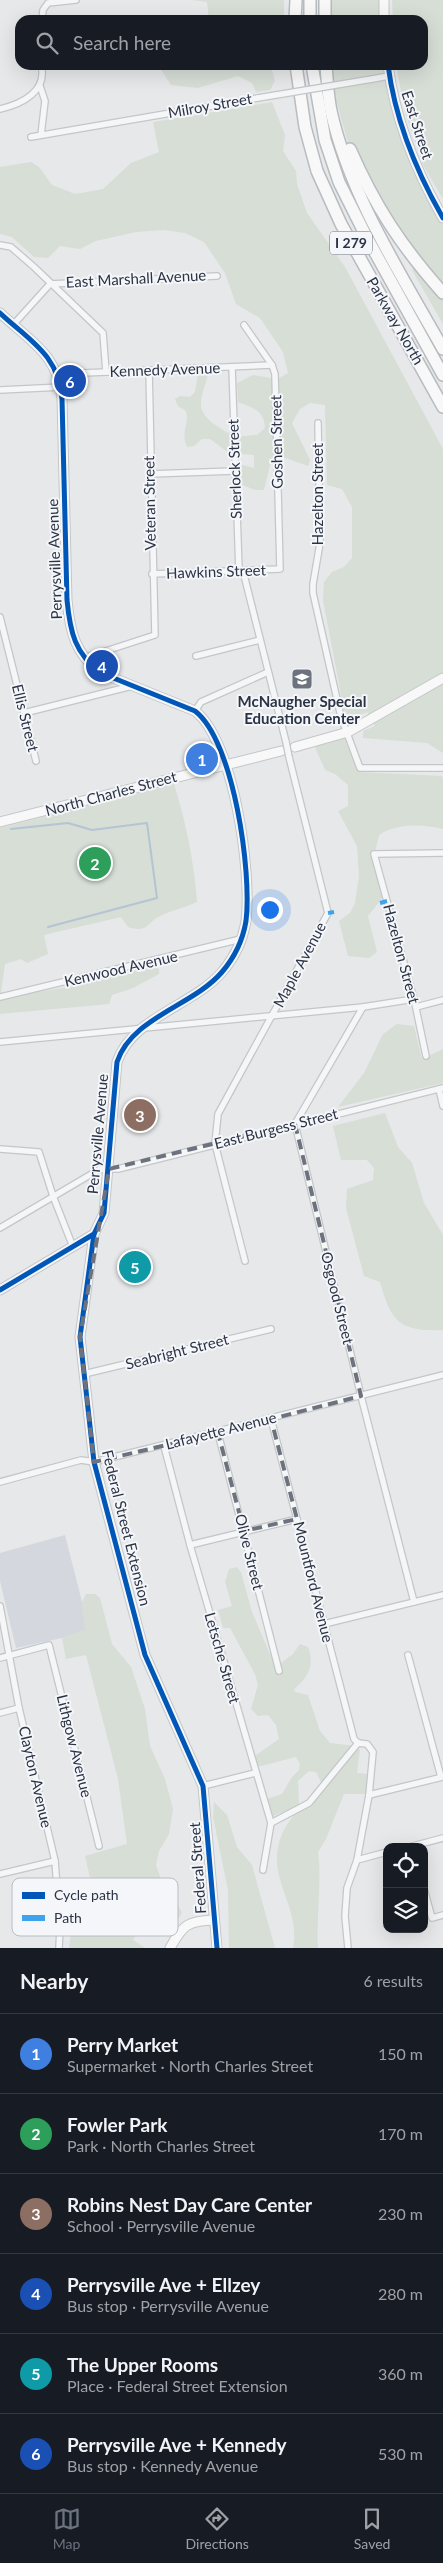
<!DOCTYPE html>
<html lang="en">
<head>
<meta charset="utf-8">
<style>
  body { margin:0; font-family:Lato,sans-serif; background:#20242c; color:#f1f3f6 }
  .controls { position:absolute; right:15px; bottom:15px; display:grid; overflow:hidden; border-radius:10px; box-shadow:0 5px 20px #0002 }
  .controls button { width:45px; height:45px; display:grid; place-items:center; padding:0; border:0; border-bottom:1px solid #363941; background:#171b24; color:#f1f3f6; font:25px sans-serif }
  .you { position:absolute; left:269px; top:909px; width:18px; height:18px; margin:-12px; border:4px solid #fff; border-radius:50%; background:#1a73e8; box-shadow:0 0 0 8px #1a73e833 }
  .badge { display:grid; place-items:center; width:32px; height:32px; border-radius:50%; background:#6c737f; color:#fff; font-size:16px; font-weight:700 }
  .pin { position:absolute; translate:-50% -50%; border:2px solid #fff; box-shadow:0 1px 5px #0006 }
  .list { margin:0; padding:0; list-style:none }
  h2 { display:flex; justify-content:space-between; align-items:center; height:65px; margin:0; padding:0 20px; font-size:21px }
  h2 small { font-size:16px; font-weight:400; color:#9ea1a6 }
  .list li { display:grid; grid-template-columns:32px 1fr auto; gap:15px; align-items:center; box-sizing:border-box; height:80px; padding:0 20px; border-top:1px solid #363941 }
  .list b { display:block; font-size:19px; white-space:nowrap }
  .list p { margin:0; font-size:16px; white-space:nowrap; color:#9ea1a6 }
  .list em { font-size:16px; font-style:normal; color:#9ea1a6 }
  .icon { flex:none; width:28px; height:28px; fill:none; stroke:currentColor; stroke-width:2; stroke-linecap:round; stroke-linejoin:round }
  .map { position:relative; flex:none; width:443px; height:1948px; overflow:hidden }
  .search { position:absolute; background:#171b24; box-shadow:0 5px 20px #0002; left:15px; right:15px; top:15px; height:55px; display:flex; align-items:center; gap:12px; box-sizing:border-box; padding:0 18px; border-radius:15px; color:#9ea1a6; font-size:19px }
  .sheet { height:545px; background:#171b24 }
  nav { display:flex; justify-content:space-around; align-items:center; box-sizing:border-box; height:70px; border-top:1px solid #363941; background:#171b24; font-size:14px; color:#9ea1a6 }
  nav a { display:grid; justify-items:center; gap:2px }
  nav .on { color:#6c737f }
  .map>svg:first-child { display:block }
  .built { fill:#d4d7dd }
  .green { fill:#d6ded6 }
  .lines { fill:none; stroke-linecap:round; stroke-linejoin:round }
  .stream { stroke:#b4c4d5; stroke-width:2 }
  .street-casing { stroke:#c4c6c8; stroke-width:8 }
  .secondary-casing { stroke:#c4c6c8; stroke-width:11 }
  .highway-casing { stroke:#b8bbbf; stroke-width:14 }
  .street { stroke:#f5f6f7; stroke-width:5.5 }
  .secondary { stroke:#f8f8f8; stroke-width:9 }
  .highway { stroke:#f8f8f8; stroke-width:11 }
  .street-bridge-casing { stroke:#c4c6c8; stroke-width:8; stroke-linecap:butt }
  .street-bridge { stroke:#f5f6f7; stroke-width:5.5 }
  .quiet { stroke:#3ea3ec; stroke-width:4; stroke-dasharray:8 4; stroke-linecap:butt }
  .cycleway-casing { stroke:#f4f6f9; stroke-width:8 }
  .cycleway { stroke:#0057b8; stroke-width:5 }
  .marked { fill:none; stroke:#6c737f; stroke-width:4; stroke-dasharray:10 6; stroke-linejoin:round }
  .labels { text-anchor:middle; stroke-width:4; stroke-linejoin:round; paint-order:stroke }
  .shield { fill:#f4f6f9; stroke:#676e7b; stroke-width:1 }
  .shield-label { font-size:14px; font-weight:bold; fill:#2b3445 }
  .street-label { font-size:15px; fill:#2b3445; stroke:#f4f6f9 }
  .poi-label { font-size:15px; font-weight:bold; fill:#2b3445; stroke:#f4f6f9 }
  .key { fill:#f4f6f9; stroke:#b8bcc3; stroke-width:1 }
  .key-label { font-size:14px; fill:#2b3445 }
</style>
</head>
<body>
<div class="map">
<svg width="443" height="1948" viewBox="0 0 443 1948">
  <rect width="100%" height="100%" fill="#e6e8ea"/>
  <path class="built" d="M65,1535L82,1602L86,1630L62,1638L16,1648L0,1581V1553Z"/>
  <g class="green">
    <path d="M192,0H284V20H209L207,2Z"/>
    <rect x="325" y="0" width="59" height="20"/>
    <path d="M392,0H443V199L423,165L405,112L396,65H423V20H393Z"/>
    <path d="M158,65H276L272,70L275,81L270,90L256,92L252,83L238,76L198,88L171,85Z"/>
    <path d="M326,65H388L396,108L443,218V293L412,258L349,146Z"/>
    <path d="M272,102L285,135L283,151L296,171L297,184L307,213L345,267L443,449V753L427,743L363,738V731L375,726L367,712L354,718L345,716L323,600L324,582L332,572L344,567L352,558V507L342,489L327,485L325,405L310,403L300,409L292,423L310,460L308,466L280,456L271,461L264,490H255L240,484L237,472L239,467L243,465L254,468V455L229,453L210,439H202L194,446L187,447C180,430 190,426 186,411L178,406L175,399L180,396L190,397L195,392L198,374H208C206,384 200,396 201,406C202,419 225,433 237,436C243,437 251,435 257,435L265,428C264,410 253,408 238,402L237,383L253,375L278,379L288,373L283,352L260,318L236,304L225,273L204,242L185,233L164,230L136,232L96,241L80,249L60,246L48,258L34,257L12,237L0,234V167L31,162L39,167L52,185L75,194L103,189L131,163L159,152L153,122Z"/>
    <path d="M415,268L443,300V324L412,270Z"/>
    <path d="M344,738L358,772L442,776L443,779V829C421,824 397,823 379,835L373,861L383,897L368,916L377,952L369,958L348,956L339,921L350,913L355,903L359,876L357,846L338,811L348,806V785L335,774L325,770L315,747Z"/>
    <path d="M174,784C186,823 194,861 197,902C186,907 174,910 162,915C147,921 149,934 128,927L121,917L44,935L48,954L27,963L21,959L5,964L1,992L6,997L75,986L153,966L159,969V974L133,988L112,995L109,1004L0,1014V828Z"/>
    <path d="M397,1024L414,1026L422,1059L443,1049V1083L338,1107L364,1073L383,1034Z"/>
    <path d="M385,1113L398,1147L412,1163L424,1203L443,1235V1330C399,1332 391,1321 380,1282L364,1276L346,1208L347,1189L373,1180L374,1168L367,1160H341L333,1126Z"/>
    <path d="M237,1567L241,1572L252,1612L272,1659L281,1663L293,1654L300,1644L308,1647C315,1665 308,1678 294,1689L295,1692L308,1695L320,1731L330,1743L357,1746L360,1750L357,1773L368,1774L366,1794H344L326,1839L318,1852C322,1884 316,1916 318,1948H293C302,1904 260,1875 285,1828C294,1812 311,1799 322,1784L316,1772L309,1771L298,1781L299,1805L273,1816L267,1799L282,1794L292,1777L299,1770L300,1764L296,1757L261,1766L257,1765L255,1756L279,1739L276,1725L268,1715L258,1716L251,1709L258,1685L255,1674L230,1628H223L218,1610L232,1606L225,1582L229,1569Z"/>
    <path d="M86,1594H95L100,1598L112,1644L131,1667L145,1709L150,1746L165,1779L173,1809L169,1834L159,1851L156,1865L163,1885L172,1894L182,1913L169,1930L147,1919L133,1940L145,1948H69L71,1932L92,1928L93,1890L85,1856L127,1844L118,1779L86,1655L66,1659L62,1638L85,1630L82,1602Z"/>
    <path d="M214,1802L227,1815L237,1847L252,1865L275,1948H229L228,1890L213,1817Z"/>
  </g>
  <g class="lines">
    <path class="stream" d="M11,829L68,823L92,830L147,823L157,898L48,927"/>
    <g class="street-casing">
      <g id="street">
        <path d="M42,20L43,10L48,3L76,0"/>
        <path d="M372,79L389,76"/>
        <path d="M40,86L45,101L41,135"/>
        <path d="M0,109C22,104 48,91 41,65"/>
        <path d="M31,137L258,98"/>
        <path d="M0,245L11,247L34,267L103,333L106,372"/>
        <path d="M13,325L50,284L217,276"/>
        <path d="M232,367L239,571"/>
        <path d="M59,374L272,365"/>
        <path d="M0,390L62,387"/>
        <path d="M318,423L320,543L313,584V593L341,717L360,768H443"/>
        <path d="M150,474L234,471"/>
        <path d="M243,571L286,742"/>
        <path d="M152,574L280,569L275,374L272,365L244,325"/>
        <path d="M0,617L36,761"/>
        <path d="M196,656L260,640"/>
        <path d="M84,658L155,635L149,370"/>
        <path d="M195,711L201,702L268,672"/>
        <path d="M24,713L132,686"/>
        <path d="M0,997L241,939"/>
        <path d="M363,1007L295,1124L361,1396L414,1602"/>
        <path d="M416,1007L443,1000"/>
        <path d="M0,1042L363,1007L414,999"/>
        <path d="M426,1056L414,999L374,854L443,853"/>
        <path d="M439,1089L443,1106"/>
        <path d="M0,1149L39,1152L53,1196L73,1247"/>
        <path d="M0,1228L100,1169H118L443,1088"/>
        <path d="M245,1261L215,1144L218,1114L328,913L289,757"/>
        <path d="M84,1374L271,1329"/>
        <path d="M271,1419L354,1739L358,1743"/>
        <path d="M218,1433L279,1671"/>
        <path d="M164,1446L190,1545L271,1823L263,1870"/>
        <path d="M0,1482L81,1460L94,1462L443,1375"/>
        <path d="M190,1545L297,1519"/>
        <path d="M0,1606L19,1708L55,1861L60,1928L59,1948"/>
        <path d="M324,1624L443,1595"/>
        <path d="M408,1655L441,1777"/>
        <path d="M0,1658L49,1645L99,1846"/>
        <path d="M0,1713L19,1708"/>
        <path d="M203,1786L255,1773"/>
        <path d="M369,1795L443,1777"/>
        <path d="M271,1823L309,1803L358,1743"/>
        <path d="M409,1847L443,1838"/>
        <path d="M357,1860L387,1852"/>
        <path d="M0,1874L55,1861"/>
        <path d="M424,1889L432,1918L443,1915"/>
        <path d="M348,1948L345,1916L347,1888L357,1860L369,1795L373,1752L367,1744L358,1743"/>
      </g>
    </g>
    <g class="secondary-casing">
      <g id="secondary">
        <path d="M384,0V20"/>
        <path d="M388,65C395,119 416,171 443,218"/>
        <path d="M0,313C30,341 59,355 62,399L67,600C70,632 75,654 101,673L195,711C234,741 252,873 246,921C243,939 234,958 222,972C193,1006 132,1017 117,1062L104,1213L94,1234L0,1290"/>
        <path d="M295,747L348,732L443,678"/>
        <path d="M0,822L281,751"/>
        <path d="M94,1234L80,1337L94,1462L145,1655L203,1786L217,1948"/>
        <path d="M170,1948C183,1925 187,1921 214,1920"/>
      </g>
    </g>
    <g class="highway-casing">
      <g id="highway">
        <path d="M295,20L296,0"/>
        <path d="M310,20V0"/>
        <path d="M325,20V0"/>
        <path d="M296,65L305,127L317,171L341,224L443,407"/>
        <path d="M312,65L325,140L339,182L367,238L443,375"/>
        <path d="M326,65C327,80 328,96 331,111C350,196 401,274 443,349"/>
        <path d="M350,149C375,206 401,246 443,293"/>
      </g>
    </g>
    <use href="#street" class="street"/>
    <use href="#secondary" class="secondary"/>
    <use href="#highway" class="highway"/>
    <g class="street-bridge-casing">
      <g id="street-bridge">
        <path d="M258,98L372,79"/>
        <path d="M286,742L289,757"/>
      </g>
    </g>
    <use href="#street-bridge" class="street-bridge"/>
    <g class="quiet">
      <path d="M57,582H59"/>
      <path d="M380,903L387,901"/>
      <path d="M328,913L334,912"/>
    </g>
    <g class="cycleway-casing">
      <g id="cycleway">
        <path d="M388,65C395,119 416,171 443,218"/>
        <path d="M0,313C30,341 59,355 62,399L67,600C70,632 75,654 101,673L195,711C234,741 252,873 246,921C243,939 234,958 222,972C193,1006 132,1017 117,1062L104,1213L94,1234L0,1290"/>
        <path d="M94,1234L80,1337L94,1462L145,1655L203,1786L217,1948"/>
      </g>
    </g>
    <use href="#cycleway" class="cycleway"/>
  </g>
  <path class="marked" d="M295,1124L361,1396L271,1419L297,1519L244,1531L218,1433L94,1462L80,1337L109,1169Z"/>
  <defs>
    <g id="school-square" transform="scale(1.125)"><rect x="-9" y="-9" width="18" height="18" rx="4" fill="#6c737f" stroke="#f4f6f9"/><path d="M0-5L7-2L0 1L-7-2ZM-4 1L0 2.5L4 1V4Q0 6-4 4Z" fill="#fff"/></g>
  </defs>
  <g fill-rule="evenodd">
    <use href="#school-square" x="302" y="679"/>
  </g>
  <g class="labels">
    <rect class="shield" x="330" y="231.5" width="42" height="23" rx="4"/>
    <g class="shield-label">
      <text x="351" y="248">I 279</text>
    </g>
    <g class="street-label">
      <text transform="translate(210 106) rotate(-10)" y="5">Milroy Street</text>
      <text transform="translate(417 125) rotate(72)" y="5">East Street</text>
      <text transform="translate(136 279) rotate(-3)" y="5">East Marshall Avenue</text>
      <text transform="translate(395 321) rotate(60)" y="5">Parkway North</text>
      <text transform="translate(165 370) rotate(-2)" y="5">Kennedy Avenue</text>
      <text transform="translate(277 442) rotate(-91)" y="5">Goshen Street</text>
      <text transform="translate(235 469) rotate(-92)" y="5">Sherlock Street</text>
      <text transform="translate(318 494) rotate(-90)" y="5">Hazelton Street</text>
      <text transform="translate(150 503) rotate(-91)" y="5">Veteran Street</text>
      <text transform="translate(55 559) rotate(-92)" y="5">Perrysville Avenue</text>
      <text transform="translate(216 572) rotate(-2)" y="5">Hawkins Street</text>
      <text transform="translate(25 718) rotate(76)" y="5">Ellis Street</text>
      <text transform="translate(111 794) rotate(-15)" y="5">North Charles Street</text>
      <text transform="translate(401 954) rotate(75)" y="5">Hazelton Street</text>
      <text transform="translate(300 965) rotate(-62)" y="5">Maple Avenue</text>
      <text transform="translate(121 969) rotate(-13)" y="5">Kenwood Avenue</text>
      <text transform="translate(276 1129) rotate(-14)" y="5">East Burgess Street</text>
      <text transform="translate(98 1134) rotate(-85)" y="5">Perrysville Avenue</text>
      <text transform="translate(337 1298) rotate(76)" y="5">Osgood Street</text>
      <text transform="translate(177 1352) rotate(-14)" y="5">Seabright Street</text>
      <text transform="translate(221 1431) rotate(-14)" y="5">Lafayette Avenue</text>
      <text transform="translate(126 1528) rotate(76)" y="5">Federal Street Extension</text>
      <text transform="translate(249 1552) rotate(76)" y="5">Olive Street</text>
      <text transform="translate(313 1582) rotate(76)" y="5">Mountford Avenue</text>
      <text transform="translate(222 1658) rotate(74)" y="5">Letsche Street</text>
      <text transform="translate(74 1746) rotate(76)" y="5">Lithgow Avenue</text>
      <text transform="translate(35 1777) rotate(77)" y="5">Clayton Avenue</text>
      <text transform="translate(198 1868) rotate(-94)" y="5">Federal Street</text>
    </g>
    <g class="poi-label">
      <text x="302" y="707">McNaugher Special<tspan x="302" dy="17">Education Center</tspan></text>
    </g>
  </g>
  <rect x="12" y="1878" width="166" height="58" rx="8" class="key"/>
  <rect x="22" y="1892" width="23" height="7" fill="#0057b8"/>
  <rect x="22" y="1915" width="23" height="6" fill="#3ea3ec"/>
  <g class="key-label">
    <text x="54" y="1900">Cycle path</text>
    <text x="54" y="1923">Path</text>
  </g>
</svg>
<div class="controls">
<button><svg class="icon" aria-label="locate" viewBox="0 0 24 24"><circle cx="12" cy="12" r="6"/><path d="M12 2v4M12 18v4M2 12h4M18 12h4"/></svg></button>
<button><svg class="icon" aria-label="layers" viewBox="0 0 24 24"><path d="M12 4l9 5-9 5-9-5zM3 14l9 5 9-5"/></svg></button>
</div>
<div class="you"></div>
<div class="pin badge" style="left:202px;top:759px;background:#3f7fe0">1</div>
<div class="pin badge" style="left:95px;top:863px;background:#2e9e5b">2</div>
<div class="pin badge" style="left:140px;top:1115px;background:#8d6e63">3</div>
<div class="pin badge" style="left:102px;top:666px;background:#1a4fb4">4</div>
<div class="pin badge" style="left:135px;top:1267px;background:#0f9aa8">5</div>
<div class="pin badge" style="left:70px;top:381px;background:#1a4fb4">6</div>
<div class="search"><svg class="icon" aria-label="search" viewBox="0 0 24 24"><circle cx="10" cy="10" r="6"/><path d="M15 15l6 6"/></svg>Search here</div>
</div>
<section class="sheet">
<h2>Nearby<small>6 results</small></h2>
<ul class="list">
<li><span class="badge" style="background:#3f7fe0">1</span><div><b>Perry Market</b><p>Supermarket · North Charles Street</p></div><em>150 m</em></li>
<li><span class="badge" style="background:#2e9e5b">2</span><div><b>Fowler Park</b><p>Park · North Charles Street</p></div><em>170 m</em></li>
<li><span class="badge" style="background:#8d6e63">3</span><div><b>Robins Nest Day Care Center</b><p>School · Perrysville Avenue</p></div><em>230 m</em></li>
<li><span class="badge" style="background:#1a4fb4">4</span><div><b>Perrysville Ave + Ellzey</b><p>Bus stop · Perrysville Avenue</p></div><em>280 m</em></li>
<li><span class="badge" style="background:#0f9aa8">5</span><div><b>The Upper Rooms</b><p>Place · Federal Street Extension</p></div><em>360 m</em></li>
<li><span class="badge" style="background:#1a4fb4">6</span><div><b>Perrysville Ave + Kennedy</b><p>Bus stop · Kennedy Avenue</p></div><em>530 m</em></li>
</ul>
</section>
<nav>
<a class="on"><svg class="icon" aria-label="map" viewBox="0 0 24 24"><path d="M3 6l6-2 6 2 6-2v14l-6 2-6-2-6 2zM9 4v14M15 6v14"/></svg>Map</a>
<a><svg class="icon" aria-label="directions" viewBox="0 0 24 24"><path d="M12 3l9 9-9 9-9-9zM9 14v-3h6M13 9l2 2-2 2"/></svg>Directions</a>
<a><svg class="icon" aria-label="saved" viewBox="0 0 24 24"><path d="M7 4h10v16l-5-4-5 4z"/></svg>Saved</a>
</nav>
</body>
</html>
